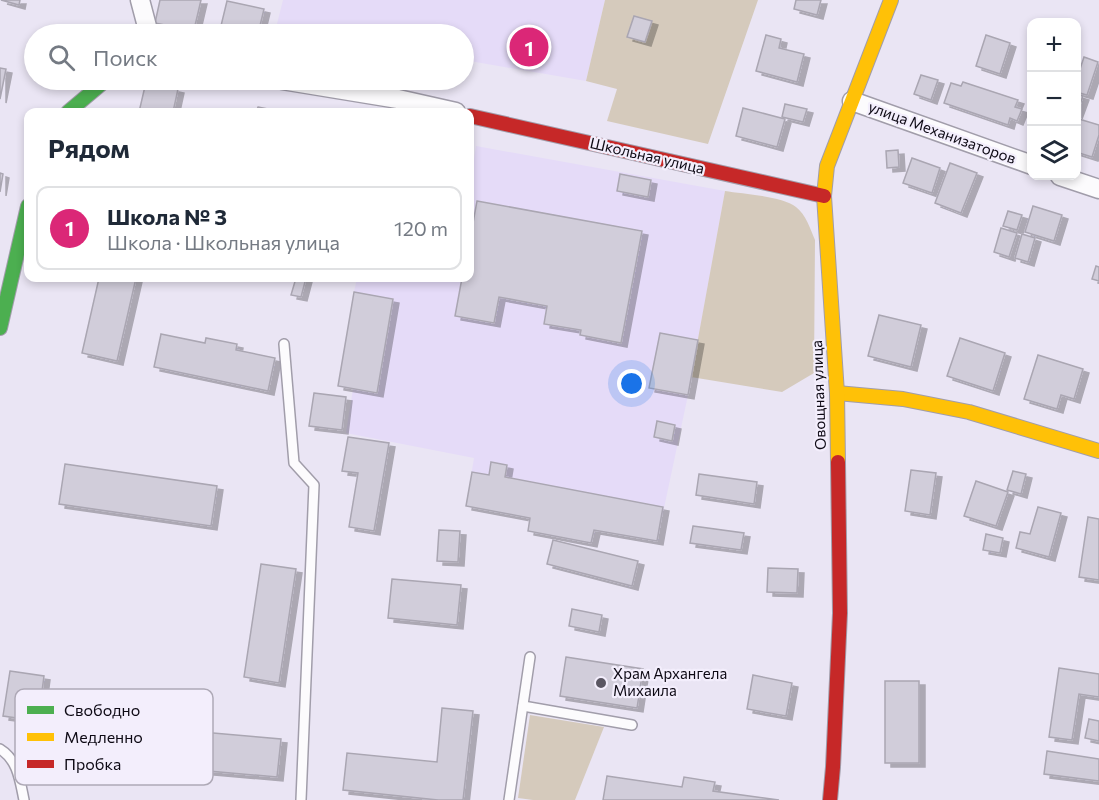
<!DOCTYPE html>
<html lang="ru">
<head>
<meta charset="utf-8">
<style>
  body { margin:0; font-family:Commissioner,sans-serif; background:#f2f2f3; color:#1f2937 }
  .controls { position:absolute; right:18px; top:18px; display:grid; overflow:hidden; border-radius:12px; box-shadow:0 3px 9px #0003 }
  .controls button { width:54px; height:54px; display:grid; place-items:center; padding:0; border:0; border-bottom:2px solid #e0e1e3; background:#fff; color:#1f2937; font:30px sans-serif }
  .you { position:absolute; left:632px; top:384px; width:21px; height:21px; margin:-15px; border:4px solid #fff; border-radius:50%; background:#1a73e8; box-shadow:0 0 0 9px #1a73e833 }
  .badge { display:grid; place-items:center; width:39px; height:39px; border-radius:50%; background:#db2777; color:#fff; font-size:20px; font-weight:700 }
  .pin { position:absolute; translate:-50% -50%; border:3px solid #fff; box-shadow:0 2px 6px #0006 }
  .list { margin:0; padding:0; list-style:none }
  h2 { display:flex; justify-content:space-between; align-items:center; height:78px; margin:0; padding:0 24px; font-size:26px }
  h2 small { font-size:20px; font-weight:400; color:#747a83 }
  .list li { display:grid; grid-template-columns:39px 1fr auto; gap:18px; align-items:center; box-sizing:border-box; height:84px; margin:0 12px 12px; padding:0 12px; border:2px solid #e0e1e3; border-radius:12px }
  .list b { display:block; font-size:22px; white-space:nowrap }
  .list p { margin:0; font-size:20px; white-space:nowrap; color:#747a83 }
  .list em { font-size:20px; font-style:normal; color:#747a83 }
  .icon { flex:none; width:33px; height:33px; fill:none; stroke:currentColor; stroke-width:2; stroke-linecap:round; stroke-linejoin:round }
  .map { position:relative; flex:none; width:1099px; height:800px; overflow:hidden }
  .search { position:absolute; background:#fff; box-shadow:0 3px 9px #0003; left:24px; top:24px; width:450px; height:66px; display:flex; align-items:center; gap:15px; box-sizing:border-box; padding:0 21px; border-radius:33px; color:#747a83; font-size:22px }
  .panel { position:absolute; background:#fff; box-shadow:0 3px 9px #0003; left:24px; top:108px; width:450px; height:174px; border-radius:12px }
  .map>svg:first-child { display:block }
  .built { fill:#e5dbf8 }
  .green { fill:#d5cabc }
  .building { fill:#d1cdda; stroke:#aaa6b2; stroke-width:1.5; filter:url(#shadow) }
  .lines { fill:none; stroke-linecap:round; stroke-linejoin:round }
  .lane-casing { stroke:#a19daa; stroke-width:12 }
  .street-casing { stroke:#a19daa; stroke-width:21 }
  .fast-casing { stroke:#a19daa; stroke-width:16 }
  .slow-casing { stroke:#a19daa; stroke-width:16 }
  .jam-casing { stroke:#a19daa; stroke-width:16 }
  .lane { stroke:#fcfbfd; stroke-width:9 }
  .street { stroke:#fcfbfd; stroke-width:18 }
  .fast { stroke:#4caf50; stroke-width:14 }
  .slow { stroke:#ffc107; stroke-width:14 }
  .jam { stroke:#c62828; stroke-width:14 }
  .poi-dot { fill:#5a5662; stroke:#f3eefc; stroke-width:2 }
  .labels { text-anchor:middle; stroke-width:4.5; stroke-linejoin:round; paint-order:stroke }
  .street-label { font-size:15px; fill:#0d0914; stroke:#f3eefc }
  .poi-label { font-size:15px; fill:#0d0914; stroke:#f3eefc; text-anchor:start }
  .key { fill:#f3eefc; stroke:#aea9b6; stroke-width:1.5 }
  .key-label { font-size:16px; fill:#0d0914 }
</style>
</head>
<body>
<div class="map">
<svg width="1099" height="800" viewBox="0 0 1099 800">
  <defs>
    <filter id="shadow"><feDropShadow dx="6" dy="4" stdDeviation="0" flood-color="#0004"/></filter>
  </defs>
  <rect width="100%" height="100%" fill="#eae5f4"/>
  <g class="built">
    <path d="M283,0H605L586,81L464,60V34H315L276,28Z"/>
    <path d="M476,146L725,191L688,395L657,541L594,530L591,543L528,531L530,518L466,506L474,458L346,433L353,389L354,292L357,278H470V172H472Z"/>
  </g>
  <g class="green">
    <path d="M605,0H758L708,144L607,121L617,89L586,81Z"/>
    <path d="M725,191C743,194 782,196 796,207C806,215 810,228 815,240L814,373L782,392L691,377Z"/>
    <path d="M530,715L604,727L575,800H533L518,798Z"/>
  </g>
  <g class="building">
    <path d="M1,0H20L19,5Z"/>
    <path d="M160,0H201L193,34H173L175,27L155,23Z"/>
    <path d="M796,0H821L817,15L794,9Z"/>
    <path d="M227,1L264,9L258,34H219Z"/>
    <path d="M634,16L652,21L645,42L627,37Z"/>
    <path d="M766,35L781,39L779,48L804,54L797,82L756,71Z"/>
    <path d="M986,35L1010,43L1000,74L976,66Z"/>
    <path d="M1084,57L1098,62L1087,95L1076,92V81Z"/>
    <path d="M0,68L6,69L0,99Z"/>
    <path d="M921,75L938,80L931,100L914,94Z"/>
    <path d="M146,82L178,89L173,112H139Z"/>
    <path d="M963,82L1018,100L1015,107L1022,109L1017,121L1010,118L1008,125L944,103L951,83L961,86Z"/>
    <path d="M1076,94L1083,96L1076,115Z"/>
    <path d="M785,104L807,109L803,122L782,117Z"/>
    <path d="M258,107L283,112H256Z"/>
    <path d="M743,108L785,119L777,147L736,136Z"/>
    <path d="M1079,119L1099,125V135L1092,157L1076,152V127Z"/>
    <path d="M898,150L899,167L887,168L886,151Z"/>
    <path d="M912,158L940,168L932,193L903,183Z"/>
    <path d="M950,163L977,173L961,213L935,203Z"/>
    <path d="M0,173L3,174L0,192Z"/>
    <path d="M620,174L651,180L648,197L617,191Z"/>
    <path d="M477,201L642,231L621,343L580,335L581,330L544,324L547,306L499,297L494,323L455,316L462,278H470V239Z"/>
    <path d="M1033,206L1062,215L1054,241L1025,232Z"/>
    <path d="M1008,211L1022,215L1017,230L1003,226Z"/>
    <path d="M1001,228L1017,233L1009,257L994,252Z"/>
    <path d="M1022,234L1035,238L1028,262L1015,258Z"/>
    <path d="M1096,266L1099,267V281L1092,279Z"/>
    <path d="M99,278H136L117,361L82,353Z"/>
    <path d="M296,278H306L301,297L291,295Z"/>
    <path d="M354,292L393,299L377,393L338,386Z"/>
    <path d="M879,315L921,325L911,367L868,356Z"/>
    <path d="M660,333L698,340L688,395L649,388Z"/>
    <path d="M161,334L205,343L206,338L237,344L236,350L275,358L268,391L154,367Z"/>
    <path d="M960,338L1005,353L993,391L947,376Z"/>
    <path d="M1038,355L1083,369L1074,399L1061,395L1057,409L1024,399Z"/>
    <path d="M314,393L346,397L342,430L309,426Z"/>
    <path d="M657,421L675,425L672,441L654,437Z"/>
    <path d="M348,437L389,443L374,531L349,527L358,473L342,471Z"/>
    <path d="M491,462L507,465L505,477L663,507L657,541L594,530L591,543L528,531L530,518L466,506L472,472L489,475Z"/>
    <path d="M65,464L217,486L211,526L59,504Z"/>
    <path d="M911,470L936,473L930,515L905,511Z"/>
    <path d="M1013,471L1026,474L1021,494L1007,490Z"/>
    <path d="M699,474L757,482L754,504L696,495Z"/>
    <path d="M976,481L1008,492L996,526L964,516Z"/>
    <path d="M1038,507L1061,513L1049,557L1016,548L1020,532L1030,534Z"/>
    <path d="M1088,517L1099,519V580L1079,577Z"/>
    <path d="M693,526L744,533L741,550L690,543Z"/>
    <path d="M439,530L460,531L458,562L437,561Z"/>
    <path d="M986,534L1003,538L1000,553L983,550Z"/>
    <path d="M553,540L638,561L632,586L547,564Z"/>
    <path d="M261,564L296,569L279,683L244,677Z"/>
    <path d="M768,568L798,569L797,593L767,592Z"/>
    <path d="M392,579L461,585L457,625L388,618Z"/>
    <path d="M572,609L602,615L599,632L569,626Z"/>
    <path d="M566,657L643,669L637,708L560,696Z"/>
    <path d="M1059,668L1099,674V697L1079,694L1072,740L1049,737Z"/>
    <path d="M10,671L44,676L38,721L3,716Z"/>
    <path d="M753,675L792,683L786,716L747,709Z"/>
    <rect x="885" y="681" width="34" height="82"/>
    <path d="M442,708L473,711L463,800H438L343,790L347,753L437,762Z"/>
    <path d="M1089,719L1099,721V741L1085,738Z"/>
    <path d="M133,726L281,739L277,777L130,764Z"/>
    <path d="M1047,751L1099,759V781L1044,774Z"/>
    <path d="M607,776L682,787L684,777L715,782L713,791L779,800H603Z"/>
  </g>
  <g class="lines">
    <g class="lane-casing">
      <g id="lane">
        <path d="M284,344L294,463L314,485L301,800"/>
        <path d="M523,706L632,725"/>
        <path d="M0,749C18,760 20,781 24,800"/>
        <path d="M509,800L530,657"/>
      </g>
    </g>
    <g class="street-casing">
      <g id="street">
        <path d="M140,0L149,34"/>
        <path d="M282,80L398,99L456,112"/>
        <path d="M852,101L1032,165"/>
        <path d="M1060,176L1099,189"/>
      </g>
    </g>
    <g class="fast-casing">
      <g id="fast">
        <path d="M68,112L106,80"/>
        <path d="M0,328L28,206"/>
      </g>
    </g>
    <g class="slow-casing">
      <g id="slow">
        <path d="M837,393L903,399L969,412L1099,451"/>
        <path d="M838,462L837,393L824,196L827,166L891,0"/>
      </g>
    </g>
    <g class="jam-casing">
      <g id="jam">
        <path d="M470,116L824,196"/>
        <path d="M830,800L833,767L840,613L838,462"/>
      </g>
    </g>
    <use href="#lane" class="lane"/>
    <use href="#street" class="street"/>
    <use href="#fast" class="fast"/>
    <use href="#slow" class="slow"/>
    <use href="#jam" class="jam"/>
  </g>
  <circle class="poi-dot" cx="601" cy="683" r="6"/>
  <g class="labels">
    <g class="street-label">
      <text transform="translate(942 133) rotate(20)" y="5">улица Механизаторов</text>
      <text transform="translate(647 156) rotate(13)" y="5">Школьная улица</text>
      <text transform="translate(819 395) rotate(-92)" y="5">Овощная улица</text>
    </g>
    <g class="poi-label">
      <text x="613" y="679">Храм Архангела<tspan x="613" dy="17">Михаила</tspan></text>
    </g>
  </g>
  <rect x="15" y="689" width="198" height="96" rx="9" class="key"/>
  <rect x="27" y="706" width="27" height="8" fill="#4caf50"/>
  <rect x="27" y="733" width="27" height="8" fill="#ffc107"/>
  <rect x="27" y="760" width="27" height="8" fill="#c62828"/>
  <g class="key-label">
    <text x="64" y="716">Свободно</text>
    <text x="64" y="743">Медленно</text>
    <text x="64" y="770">Пробка</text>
  </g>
</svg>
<div class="controls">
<button>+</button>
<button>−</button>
<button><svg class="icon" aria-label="layers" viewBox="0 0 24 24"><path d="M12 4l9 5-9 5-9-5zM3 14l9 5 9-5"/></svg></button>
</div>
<div class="you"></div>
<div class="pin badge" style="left:529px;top:47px">1</div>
<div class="search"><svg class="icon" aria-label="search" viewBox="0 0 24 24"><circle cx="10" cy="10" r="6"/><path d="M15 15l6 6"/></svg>Поиск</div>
<section class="panel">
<h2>Рядом<small></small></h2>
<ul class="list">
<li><span class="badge">1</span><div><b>Школа № 3</b><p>Школа · Школьная улица</p></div><em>120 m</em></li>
</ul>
</section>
</div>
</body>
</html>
